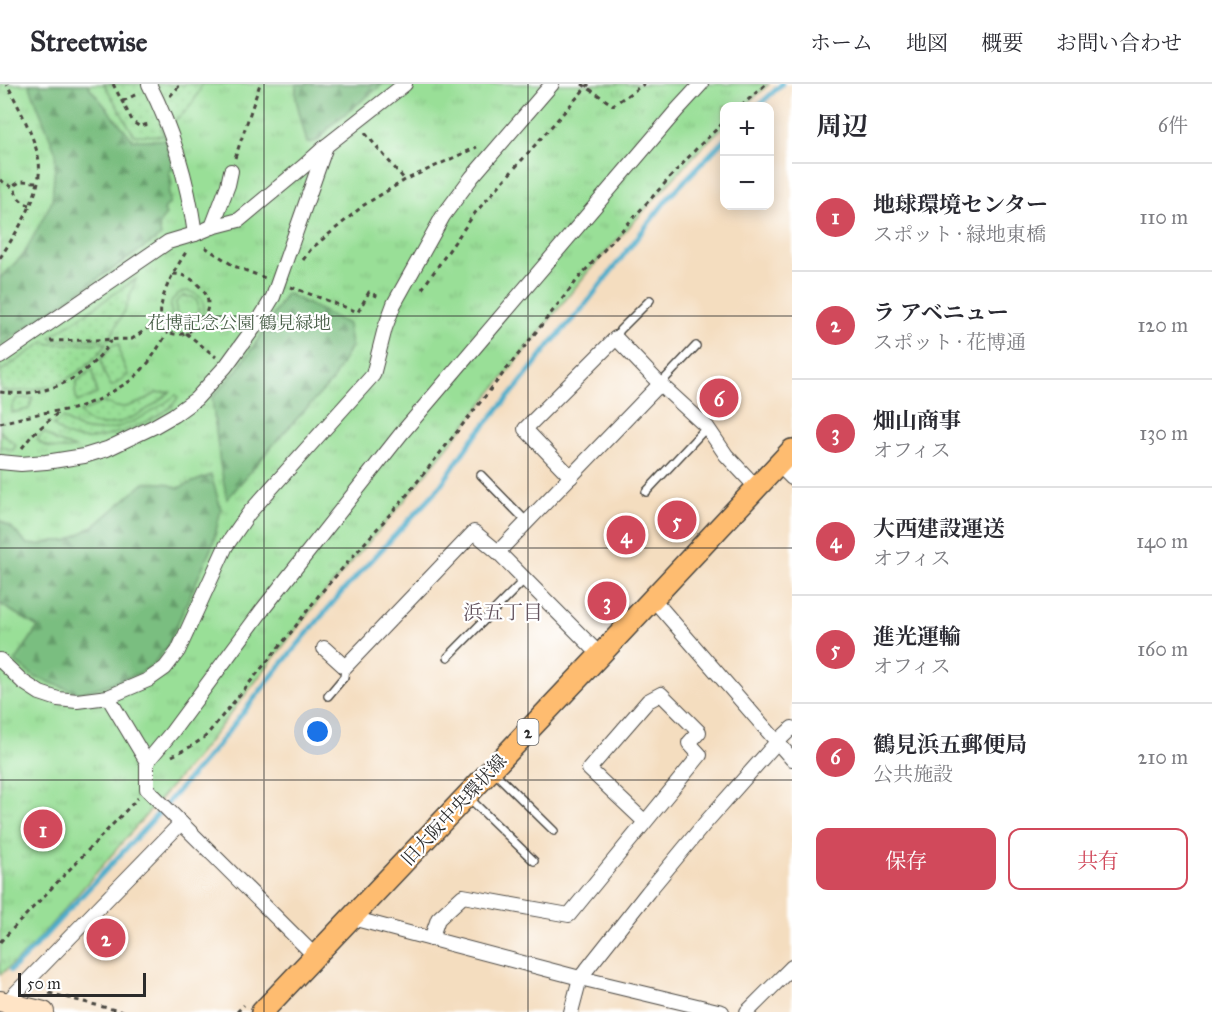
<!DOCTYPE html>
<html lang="ja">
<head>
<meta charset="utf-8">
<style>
  body { margin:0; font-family:"IM FELL Great Primer","Noto Serif JP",serif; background:#f2f2f3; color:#2b2b33 }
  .controls { position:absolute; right:18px; top:18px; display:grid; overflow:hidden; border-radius:12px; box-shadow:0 3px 15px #0003 }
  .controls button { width:54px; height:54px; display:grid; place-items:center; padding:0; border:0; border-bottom:2px solid #e1e1e2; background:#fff; color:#2b2b33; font:30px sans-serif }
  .scale { position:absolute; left:18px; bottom:15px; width:128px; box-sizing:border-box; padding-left:6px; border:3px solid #2b2b2b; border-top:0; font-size:16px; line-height:21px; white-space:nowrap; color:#2b2b2b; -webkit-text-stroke:4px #fff; paint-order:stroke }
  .you { position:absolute; left:318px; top:648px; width:21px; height:21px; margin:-15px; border:4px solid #fff; border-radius:50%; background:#1a73e8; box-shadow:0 0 0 9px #1a73e833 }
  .badge { display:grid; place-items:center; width:39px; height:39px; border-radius:50%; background:#d1495b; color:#fff; font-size:20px; font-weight:700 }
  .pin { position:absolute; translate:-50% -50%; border:3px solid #fff; box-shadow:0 2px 6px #0006 }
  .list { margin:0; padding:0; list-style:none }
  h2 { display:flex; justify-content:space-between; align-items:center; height:78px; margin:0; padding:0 24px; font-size:26px }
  h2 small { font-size:20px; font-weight:400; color:#7c7c81 }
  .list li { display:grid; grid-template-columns:39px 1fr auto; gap:18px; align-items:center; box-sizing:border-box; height:108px; padding:0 24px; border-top:2px solid #e1e1e2 }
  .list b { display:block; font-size:22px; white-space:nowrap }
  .list p { margin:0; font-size:20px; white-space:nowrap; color:#7c7c81 }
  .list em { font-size:20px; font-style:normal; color:#7c7c81 }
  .actions { display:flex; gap:12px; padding:18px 24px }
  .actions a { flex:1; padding:14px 0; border:2px solid #d1495b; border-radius:12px; text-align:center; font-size:21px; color:#d1495b }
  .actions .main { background:#d1495b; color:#fff }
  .map { position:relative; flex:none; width:792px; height:928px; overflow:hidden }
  header { display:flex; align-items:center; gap:36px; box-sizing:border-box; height:84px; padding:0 30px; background:#fff; border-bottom:2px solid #e1e1e2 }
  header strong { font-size:28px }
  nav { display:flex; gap:33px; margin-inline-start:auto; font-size:21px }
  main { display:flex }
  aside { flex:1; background:#fff }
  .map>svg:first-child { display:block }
  .grass { fill:url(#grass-tufts); stroke:#628561; stroke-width:1.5 }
  .forest { fill:url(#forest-firs); stroke:#527456; stroke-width:1.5 }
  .garden { fill:url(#garden-dots); stroke:#628561; stroke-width:1.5; fill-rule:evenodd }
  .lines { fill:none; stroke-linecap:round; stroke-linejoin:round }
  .stream { stroke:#4cadcb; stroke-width:5 }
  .lane-casing { stroke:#494641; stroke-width:10 }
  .street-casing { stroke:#494641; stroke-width:16 }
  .secondary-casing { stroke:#494641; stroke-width:22 }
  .primary-casing { stroke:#494641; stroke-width:24 }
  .path { stroke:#494641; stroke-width:3; stroke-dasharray:4.5 4.5; stroke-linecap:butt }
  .lane { stroke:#fff; stroke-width:7 }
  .street { stroke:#fff; stroke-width:14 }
  .secondary { stroke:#ffe4c6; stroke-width:20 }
  .primary { stroke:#febc70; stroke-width:21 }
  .grid { fill:none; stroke:#2b2b2b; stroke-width:1.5; stroke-opacity:0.55 }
  .labels { text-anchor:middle; stroke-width:4.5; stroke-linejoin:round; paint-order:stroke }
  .shield { fill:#fff; stroke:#6b6b6b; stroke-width:1.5 }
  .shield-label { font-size:16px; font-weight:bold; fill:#2b2b2b }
  .park-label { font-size:18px; fill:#4c614b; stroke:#fff }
  .street-label { font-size:18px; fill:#2b2b2b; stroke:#fff }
  .neighbourhood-label { font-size:20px; fill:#63525d; stroke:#fff }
</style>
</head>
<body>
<header>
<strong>Streetwise</strong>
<nav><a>ホーム</a><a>地図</a><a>概要</a><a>お問い合わせ</a></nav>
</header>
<main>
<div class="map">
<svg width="792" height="928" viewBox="0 0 792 928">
  <defs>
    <pattern id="grass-tufts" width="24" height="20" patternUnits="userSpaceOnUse" patternTransform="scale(1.5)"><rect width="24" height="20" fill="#99df97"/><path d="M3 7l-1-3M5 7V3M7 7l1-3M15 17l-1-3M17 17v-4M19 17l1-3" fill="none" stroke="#84c082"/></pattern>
    <pattern id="forest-firs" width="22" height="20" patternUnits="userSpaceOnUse" patternTransform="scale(1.5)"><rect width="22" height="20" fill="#7abe80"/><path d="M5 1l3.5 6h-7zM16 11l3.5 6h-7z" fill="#649b69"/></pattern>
    <pattern id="garden-dots" width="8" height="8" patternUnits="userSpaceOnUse" patternTransform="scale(1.5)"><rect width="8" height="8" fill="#99df97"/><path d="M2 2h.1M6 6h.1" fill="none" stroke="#84c082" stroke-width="1.8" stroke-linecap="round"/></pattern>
  </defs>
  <rect width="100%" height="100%" fill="#fff"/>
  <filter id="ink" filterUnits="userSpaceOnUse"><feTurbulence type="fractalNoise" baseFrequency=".0167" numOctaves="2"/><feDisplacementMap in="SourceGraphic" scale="12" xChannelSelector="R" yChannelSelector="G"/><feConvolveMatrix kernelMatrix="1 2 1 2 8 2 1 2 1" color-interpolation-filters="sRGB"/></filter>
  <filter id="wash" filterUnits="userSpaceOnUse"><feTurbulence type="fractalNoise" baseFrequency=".008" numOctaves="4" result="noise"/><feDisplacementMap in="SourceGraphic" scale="24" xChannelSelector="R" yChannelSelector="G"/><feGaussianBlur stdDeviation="1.35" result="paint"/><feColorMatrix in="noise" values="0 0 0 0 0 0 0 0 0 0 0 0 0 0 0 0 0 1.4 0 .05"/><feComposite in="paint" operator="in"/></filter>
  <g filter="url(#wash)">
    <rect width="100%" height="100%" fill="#f4ddbf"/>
    <path class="grass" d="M0,0H769L745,22H724V42L703,62L587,189L405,416L319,516L199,670L31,864L0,891Z"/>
    <g class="forest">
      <path d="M29,0H88L90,4L133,56H165L173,85L169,87L172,101C165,110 172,112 169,121L166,122L164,127L166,131C159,138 158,142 161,152L0,261V194L24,170L52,117L56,69Z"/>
      <path d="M296,0H383L331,41L318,57L307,59L296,15Z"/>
      <path d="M286,209L348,240L351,262L332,297L279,354L227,415L220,380L212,314L236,287L264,247Z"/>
      <path d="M211,391L221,425L213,460L167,563L154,579L142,588L101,603L79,609L35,593L15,578L38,543L0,520V436L11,443L27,460L39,461L54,457H67L94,442L144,399H165L178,404Z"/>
    </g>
    <g class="garden">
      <path d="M104,0H202C194,22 182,34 161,44L164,52L134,51Z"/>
      <path d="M136,195L125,226L109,255L53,256L51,253Z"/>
      <path d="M187,207C199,209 208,219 202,231C200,235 196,239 192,240C170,246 160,211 187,207ZM183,212L193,213L198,219V228L192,235H182L176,228V218Z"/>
      <path d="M46,257L49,260L107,259C83,294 43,312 0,306V288Z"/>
      <path d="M117,260H119L121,274L128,291L113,302H111L104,289L101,275L112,261Z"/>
      <path d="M91,286H93L94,294L97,310L77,318L75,307L77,297Z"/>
      <path d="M170,308C152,325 98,360 80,328L104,318L116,323H126L141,318L157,309Z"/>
      <path d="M176,311L178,313C169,334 105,357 82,355C71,355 61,349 53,341L63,334C68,337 73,342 79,344C112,355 151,330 176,311Z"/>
      <path d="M17,314H33L29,325L12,329V323Z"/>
      <path d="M0,346C5,354 11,355 16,361L13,366L0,362Z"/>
      <path d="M44,348L56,357L75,364C64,366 44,366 37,355Z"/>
    </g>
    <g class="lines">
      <g class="stream">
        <path d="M758,22L782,0"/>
        <path d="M11,886L32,866L60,835L149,740L217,662L275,588L341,509L439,404L471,357L518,302L551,259L581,226L668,114L724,56"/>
      </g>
    </g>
  </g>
  <g filter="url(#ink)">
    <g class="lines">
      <g class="lane-casing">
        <g id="lane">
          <path d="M616,254L620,246L650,216"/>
          <path d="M660,300L696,262"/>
          <path d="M481,391L527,438"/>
          <path d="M646,408L707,343"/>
          <path d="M448,573L525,495"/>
          <path d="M328,612L344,593L345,583"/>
          <path d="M494,688L554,747"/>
          <path d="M469,714L534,777"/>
        </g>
      </g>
      <g class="street-casing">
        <g id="street">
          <path d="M149,0C173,47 188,99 195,150"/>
          <path d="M212,143L228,101L231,87"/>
          <path d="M0,273L168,158L195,150L212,143L239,136L304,82L326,62L405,0"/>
          <path d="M0,378L21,380L46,378L84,372L107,365L153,343L174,331L196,315L226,282L258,238L273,213L326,62"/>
          <path d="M779,381L792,394"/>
          <path d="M571,393L525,345L616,254L660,300L707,343L726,371L757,404"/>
          <path d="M498,468L660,300"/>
          <path d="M653,515L792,675"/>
          <path d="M324,564L345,583L474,448L498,468L600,571"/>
          <path d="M0,576L23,598L40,609L58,615L77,617L108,613L148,596L165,584L178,567L226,462L249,429L373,291L385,244L394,220L443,132L472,93L552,0"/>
          <path d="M108,613L147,678V705L315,872"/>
          <path d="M147,678L172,648L263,525L401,350L677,26L701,0"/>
          <path d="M352,834L580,894L722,928"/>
          <path d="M431,855L438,835L463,812L569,831L700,671L689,659L699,648L661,610L648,617L589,685L645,738"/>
          <path d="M6,919L181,739"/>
          <path d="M571,928L580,894L648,808L706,738L777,658L792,644"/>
          <path d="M747,928L792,883"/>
        </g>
      </g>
      <g class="secondary-casing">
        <path id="secondary" d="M0,917L44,928"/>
      </g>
      <g class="primary-casing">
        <path id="primary" d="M262,928L600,571L792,366"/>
      </g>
      <g class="path">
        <path d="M113,0L133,38L139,42L150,40"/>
        <path d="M582,0L613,21L644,0"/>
        <path d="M170,12L181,0"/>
        <path d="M123,17L139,9"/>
        <path d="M741,22L766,0"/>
        <path d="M365,49L405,96"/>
        <path d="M235,74L260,0"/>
        <path d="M0,96L14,104"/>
        <path d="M30,121C21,119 14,111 15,101L21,97L37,98"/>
        <path d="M205,163L234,182L265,194"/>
        <path d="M0,174C17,147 43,110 39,77C35,53 18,22 7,0"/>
        <path d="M303,176L311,165L364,121L405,96L477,63"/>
        <path d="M173,190C185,190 193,195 201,204C226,228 177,269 163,241C161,236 160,228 161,223C164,203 176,184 186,168"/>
        <path d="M291,203L358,228L369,208L381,214"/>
        <path d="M422,205L475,129L589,0"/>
        <path d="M186,249L216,273"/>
        <path d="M50,257L132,255L161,235"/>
        <path d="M0,308C44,315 88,295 111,256"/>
        <path d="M0,339L42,329L73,325L100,315L130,297L138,290L149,278L168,248"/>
        <path d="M22,364L33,350L60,327"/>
        <path d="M172,672L190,663L205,653L292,547L319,511L406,412L582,190L697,64L724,38"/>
        <path d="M0,858L138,714"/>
        <path d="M49,909L123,928"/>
        <path d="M237,928L244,921"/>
      </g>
      <use href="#lane" class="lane"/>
      <use href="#street" class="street"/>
      <use href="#secondary" class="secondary"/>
      <use href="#primary" class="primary"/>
    </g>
  </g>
  <path class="grid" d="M264,0V928M528,0V928M0,232H792M0,464H792M0,696H792"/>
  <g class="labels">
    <rect class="shield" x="517.5" y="635" width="21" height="26" rx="4.5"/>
    <g class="shield-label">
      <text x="528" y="654">2</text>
    </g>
    <g class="park-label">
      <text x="239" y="245">花博記念公園 鶴見緑地</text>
    </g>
    <g class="street-label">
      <text transform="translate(454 726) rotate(-47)" y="6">旧大阪中央環状線</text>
    </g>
    <g class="neighbourhood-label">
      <text x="503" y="535">浜五丁目</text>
    </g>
  </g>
</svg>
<div class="controls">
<button>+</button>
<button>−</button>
</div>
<div class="scale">50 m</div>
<div class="you"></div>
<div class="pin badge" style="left:43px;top:745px">1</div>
<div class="pin badge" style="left:106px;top:854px">2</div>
<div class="pin badge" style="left:607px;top:517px">3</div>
<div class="pin badge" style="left:626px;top:451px">4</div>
<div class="pin badge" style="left:677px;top:436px">5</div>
<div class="pin badge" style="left:719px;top:314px">6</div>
</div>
<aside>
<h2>周辺<small>6件</small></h2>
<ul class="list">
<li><span class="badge">1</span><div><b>地球環境センター</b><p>スポット · 緑地東橋</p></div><em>110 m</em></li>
<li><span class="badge">2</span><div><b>ラ アベニュー</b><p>スポット · 花博通</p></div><em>120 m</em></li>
<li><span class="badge">3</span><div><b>畑山商事</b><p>オフィス</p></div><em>130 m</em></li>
<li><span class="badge">4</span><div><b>大西建設運送</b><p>オフィス</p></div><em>140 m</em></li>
<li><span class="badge">5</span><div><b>進光運輸</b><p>オフィス</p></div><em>160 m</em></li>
<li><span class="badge">6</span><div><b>鶴見浜五郵便局</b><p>公共施設</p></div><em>210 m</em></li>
</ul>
<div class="actions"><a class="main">保存</a><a>共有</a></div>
</aside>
</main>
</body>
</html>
